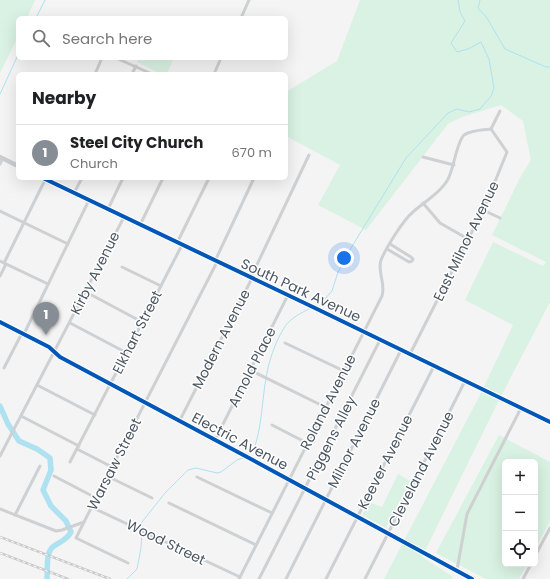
<!DOCTYPE html>
<html lang="en">
<head>
<meta charset="utf-8">
<style>
  body { margin:0; font-family:Poppins,sans-serif; background:#f6f6f6; color:#202124 }
  .controls { position:absolute; right:12px; bottom:12px; display:grid; overflow:hidden; border-radius:6px; box-shadow:0 4px 16px #0002 }
  .controls button { width:36px; height:36px; display:grid; place-items:center; padding:0; border:0; border-bottom:1px solid #e0e0e0; background:#fff; color:#202124; font:20px sans-serif }
  .you { position:absolute; left:344px; top:258px; width:14px; height:14px; margin:-10px; border:3px solid #fff; border-radius:50%; background:#1a73e8; box-shadow:0 0 0 6px #1a73e833 }
  .badge { display:grid; place-items:center; width:26px; height:26px; border-radius:50%; background:#868d94; color:#fff; font-size:13px; font-weight:700 }
  .pin { position:absolute; translate:-50% -33px; filter:drop-shadow(0 1px 2px #0008) }
  .pin::after { content:''; position:absolute; top:21px; width:14px; height:12px; background:inherit; clip-path:polygon(0 0,100% 0,50% 100%) }
  .list { margin:0; padding:0; list-style:none }
  h2 { display:flex; justify-content:space-between; align-items:center; height:52px; margin:0; padding:0 16px; font-size:17px }
  h2 small { font-size:13px; font-weight:400; color:#757577 }
  .list li { display:grid; grid-template-columns:26px 1fr auto; gap:12px; align-items:center; box-sizing:border-box; height:56px; padding:0 16px; border-top:1px solid #e0e0e0 }
  .list b { display:block; font-size:15px; white-space:nowrap }
  .list p { margin:0; font-size:13px; white-space:nowrap; color:#757577 }
  .list em { font-size:13px; font-style:normal; color:#757577 }
  .icon { flex:none; width:22px; height:22px; fill:none; stroke:currentColor; stroke-width:2; stroke-linecap:round; stroke-linejoin:round }
  .map { position:relative; flex:none; width:550px; height:579px; overflow:hidden }
  .search { position:absolute; background:#fff; box-shadow:0 4px 16px #0002; left:16px; top:16px; width:272px; height:44px; display:flex; align-items:center; gap:10px; box-sizing:border-box; padding:0 14px; border-radius:6px; color:#757577; font-size:15px }
  .panel { position:absolute; background:#fff; box-shadow:0 4px 16px #0002; left:16px; top:72px; width:272px; height:108px; border-radius:6px }
  .map>svg:first-child { display:block }
  .green { fill:#d9f2e3 }
  .lines { fill:none; stroke-linecap:round; stroke-linejoin:round }
  .stream { stroke:#aee2f0; stroke-width:1 }
  .river { stroke:#aee2f0; stroke-width:5.5 }
  .minor { stroke:#ced0d2; stroke-width:3 }
  .primary { stroke:#caced1; stroke-width:4.5 }
  .rail-casing { stroke:#c9cacc; stroke-width:2.5 }
  .rail { stroke:#fff; stroke-width:1; stroke-dasharray:3; stroke-linecap:butt }
  .cycleway-casing { stroke:#fff; stroke-width:6 }
  .cycleway { stroke:#0057b8; stroke-width:4 }
  .labels { text-anchor:middle; stroke-width:3; stroke-linejoin:round; paint-order:stroke }
  .street-label { font-size:14px; fill:#4a5661; stroke:#fff }
</style>
</head>
<body>
<div class="map">
<svg width="550" height="579" viewBox="0 0 550 579">
  <rect width="100%" height="100%" fill="#f4f4f4"/>
  <g class="green">
    <path d="M0,0H35L27,18H18V37L0,73Z"/>
    <path d="M360,0H550V302L498,402L422,557L452,576V579H384L481,393L513,325L465,300L493,242L543,266L546,262L492,235L521,176L531,160L523,121L501,105L462,117L448,124L366,230L318,205L340,165L286,136V92L337,61Z"/>
    <path d="M139,58H174L167,73L161,74L137,62Z"/>
    <path d="M499,435L550,462V521L535,549V462H505V564H527L519,579H486L436,553Z"/>
    <path d="M398,474L410,481L386,528L362,515L369,502L382,507Z"/>
  </g>
  <g class="lines">
    <g class="stream">
      <path d="M480,0L478,8L487,18L505,49L546,67H550"/>
      <path d="M36,18L45,0"/>
      <path d="M0,94L18,55"/>
      <path d="M315,306L321,303L332,291L338,272L351,248L406,158L448,113L457,109L469,112L480,109L491,96L494,88L489,59L481,42L468,49L457,52L451,43L465,21L460,12L458,0"/>
      <path d="M247,455C251,453 254,451 255,446C263,421 262,393 268,368C271,355 277,339 284,328C290,318 301,313 311,308"/>
      <path d="M142,529V522L165,493L188,470L196,468L217,473L221,472L237,460L245,457"/>
      <path d="M127,579L137,569L141,548L142,532"/>
    </g>
    <path class="river" d="M0,406L8,424L19,441L37,449L50,458L51,470L43,490L51,506L66,521L71,532C67,540 61,541 54,546C45,552 48,569 47,579"/>
    <g class="minor">
      <path d="M241,18L249,0"/>
      <path d="M116,58L152,74"/>
      <path d="M95,74L102,58"/>
      <path d="M132,74L136,66"/>
      <path d="M214,74L221,58"/>
      <path d="M491,129L500,111"/>
      <path d="M423,157L454,165"/>
      <path d="M0,164L3,158"/>
      <path d="M74,193L82,178"/>
      <path d="M423,203L440,223L468,239"/>
      <path d="M108,209L123,178"/>
      <path d="M483,210L500,218"/>
      <path d="M0,211L68,244"/>
      <path d="M140,225L163,178"/>
      <path d="M177,243L209,178"/>
      <path d="M387,249L409,262L412,261L413,259L411,257L390,244"/>
      <path d="M0,261L48,284"/>
      <path d="M215,261L254,178"/>
      <path d="M4,263L46,178"/>
      <path d="M122,267L161,286"/>
      <path d="M0,276L6,264"/>
      <path d="M86,292L142,322"/>
      <path d="M0,322L49,347L60,357L249,458L472,579"/>
      <path d="M70,323L127,353"/>
      <path d="M24,334L89,200"/>
      <path d="M285,343L344,371"/>
      <path d="M410,354L485,206L507,152L491,129"/>
      <path d="M4,368L22,333"/>
      <path d="M250,370L325,407"/>
      <path d="M37,385L95,415"/>
      <path d="M21,416L79,446"/>
      <path d="M179,422L250,282L253,273L309,155"/>
      <path d="M272,425L307,443"/>
      <path d="M215,440L288,295"/>
      <path d="M77,449L112,467"/>
      <path d="M0,456L124,217"/>
      <path d="M70,462L182,245"/>
      <path d="M54,476L96,498"/>
      <path d="M107,476L152,498"/>
      <path d="M197,477L272,513"/>
      <path d="M169,503L256,545"/>
      <path d="M91,507L240,577"/>
      <path d="M0,509L56,531L62,530L84,522L217,262"/>
      <path d="M15,515L40,466"/>
      <path d="M84,522L76,538L128,563"/>
      <path d="M535,556L550,528"/>
      <path d="M457,570L467,514L521,408"/>
      <path d="M239,579L382,296C386,283 377,272 381,260C386,248 403,220 413,212C424,202 439,194 447,181C454,170 456,143 464,135C471,130 482,130 491,129"/>
      <path d="M259,579L380,340"/>
      <path d="M286,579L401,350"/>
      <path d="M326,579L434,366"/>
      <path d="M365,579L465,381"/>
      <path d="M523,579L531,564"/>
    </g>
    <g class="primary">
      <path d="M0,157L18,166"/>
      <path d="M43,178L317,309L550,422"/>
    </g>
    <g class="rail-casing">
      <g id="rail">
        <path d="M0,537L110,579"/>
        <path d="M0,553L68,579"/>
      </g>
    </g>
    <use href="#rail" class="rail"/>
    <g class="cycleway-casing">
      <g id="cycleway">
        <path d="M43,178L317,309L550,422"/>
        <path d="M0,322L49,347L60,357L249,458L472,579"/>
      </g>
    </g>
    <use href="#cycleway" class="cycleway"/>
  </g>
  <g class="labels">
    <g class="street-label">
      <text transform="translate(466 241) rotate(-64)" y="5">East Milnor Avenue</text>
      <text transform="translate(95 273) rotate(-63)" y="5">Kirby Avenue</text>
      <text transform="translate(301 290) rotate(25)" y="5">South Park Avenue</text>
      <text transform="translate(137 332) rotate(-63)" y="5">Elkhart Street</text>
      <text transform="translate(221 339) rotate(-63)" y="5">Modern Avenue</text>
      <text transform="translate(252 367) rotate(-63)" y="5">Arnold Place</text>
      <text transform="translate(328 402) rotate(-63)" y="5">Roland Avenue</text>
      <text transform="translate(331 438) rotate(-63)" y="5">Piggens Alley</text>
      <text transform="translate(240 441) rotate(28)" y="5">Electric Avenue</text>
      <text transform="translate(354 443) rotate(-63)" y="5">Milnor Avenue</text>
      <text transform="translate(385 462) rotate(-63)" y="5">Keever Avenue</text>
      <text transform="translate(114 464) rotate(-63)" y="5">Warsaw Street</text>
      <text transform="translate(421 469) rotate(-63)" y="5">Cleveland Avenue</text>
      <text transform="translate(166 542) rotate(26)" y="5">Wood Street</text>
    </g>
  </g>
</svg>
<div class="controls">
<button>+</button>
<button>−</button>
<button><svg class="icon" aria-label="locate" viewBox="0 0 24 24"><circle cx="12" cy="12" r="6"/><path d="M12 2v4M12 18v4M2 12h4M18 12h4"/></svg></button>
</div>
<div class="you"></div>
<div class="pin badge" style="left:46px;top:335px">1</div>
<div class="search"><svg class="icon" aria-label="search" viewBox="0 0 24 24"><circle cx="10" cy="10" r="6"/><path d="M15 15l6 6"/></svg>Search here</div>
<section class="panel">
<h2>Nearby<small></small></h2>
<ul class="list">
<li><span class="badge">1</span><div><b>Steel City Church</b><p>Church</p></div><em>670 m</em></li>
</ul>
</section>
</div>
</body>
</html>
